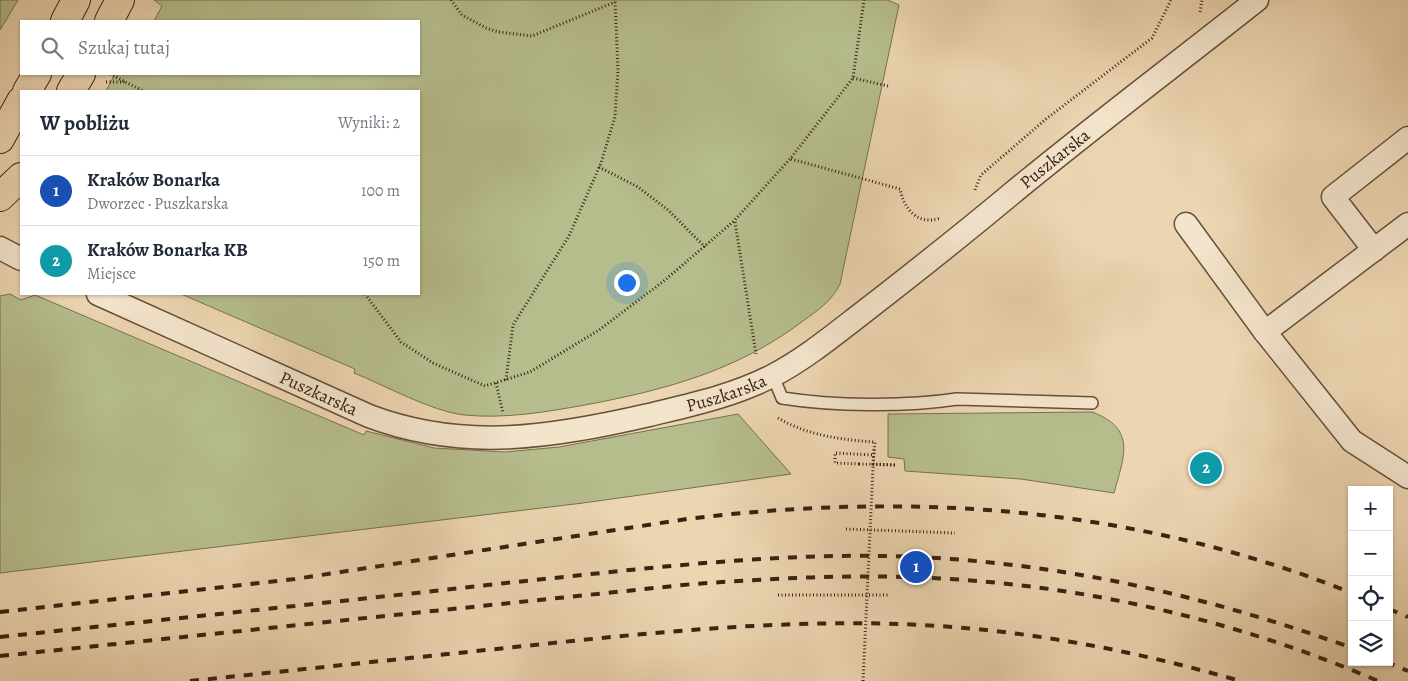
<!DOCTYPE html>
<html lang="pl">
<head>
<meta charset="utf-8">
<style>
  body { margin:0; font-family:Alegreya,serif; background:#f6f6f7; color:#1f2937 }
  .controls { position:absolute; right:15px; bottom:15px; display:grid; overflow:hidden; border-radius:0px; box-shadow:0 1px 4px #0004 }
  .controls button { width:45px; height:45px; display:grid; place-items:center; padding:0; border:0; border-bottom:1px solid #e0e1e3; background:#fff; color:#1f2937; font:25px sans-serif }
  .you { position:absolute; left:626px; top:282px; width:18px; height:18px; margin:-12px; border:4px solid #fff; border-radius:50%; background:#1a73e8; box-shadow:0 0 0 8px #1a73e833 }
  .badge { display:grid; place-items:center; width:32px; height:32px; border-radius:50%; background:#8f2418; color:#fff; font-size:16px; font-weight:700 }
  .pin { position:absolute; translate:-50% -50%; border:2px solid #fff; box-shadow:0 1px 5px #0006 }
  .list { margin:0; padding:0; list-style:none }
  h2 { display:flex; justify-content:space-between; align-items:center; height:65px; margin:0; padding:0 20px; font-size:21px }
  h2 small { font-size:16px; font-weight:400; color:#747a83 }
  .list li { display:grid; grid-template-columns:32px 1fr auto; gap:15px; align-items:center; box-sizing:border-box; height:70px; padding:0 20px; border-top:1px solid #e0e1e3 }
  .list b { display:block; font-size:19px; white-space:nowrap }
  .list p { margin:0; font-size:16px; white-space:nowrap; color:#747a83 }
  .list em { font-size:16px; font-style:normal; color:#747a83 }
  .icon { flex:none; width:28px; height:28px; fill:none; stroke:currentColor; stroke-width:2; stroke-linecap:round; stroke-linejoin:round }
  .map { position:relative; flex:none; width:1408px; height:681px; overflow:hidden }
  .search { position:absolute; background:#fff; box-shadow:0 1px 4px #0004; left:20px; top:20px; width:400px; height:55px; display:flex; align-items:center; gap:12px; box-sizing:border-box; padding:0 18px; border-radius:0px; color:#747a83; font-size:19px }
  .panel { position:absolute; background:#fff; box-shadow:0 1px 4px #0004; left:20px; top:90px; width:400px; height:205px; border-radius:0px }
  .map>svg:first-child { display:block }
  .green { fill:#b6bd8d; stroke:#787050 }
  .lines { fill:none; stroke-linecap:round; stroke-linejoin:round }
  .service-casing { stroke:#664f3a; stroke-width:14 }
  .minor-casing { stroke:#664f3a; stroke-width:25 }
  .primary-casing { stroke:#392213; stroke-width:30 }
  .path { stroke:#392213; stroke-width:3; stroke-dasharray:1 2.5; stroke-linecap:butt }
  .service { stroke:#f3e4cc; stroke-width:11 }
  .minor { stroke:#f3e4cc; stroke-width:22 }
  .primary { stroke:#ecd5b1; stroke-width:28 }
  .rail { stroke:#392213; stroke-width:4; stroke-dasharray:9 9; stroke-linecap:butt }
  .path-bridge { stroke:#392213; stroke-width:3; stroke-dasharray:1 2.5; stroke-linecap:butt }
  .labels { text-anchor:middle; stroke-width:5; stroke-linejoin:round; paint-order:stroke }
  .street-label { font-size:18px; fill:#392213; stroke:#f3e4cc }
</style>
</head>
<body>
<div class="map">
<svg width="1408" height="681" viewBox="0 0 1408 681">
  <rect width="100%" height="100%" fill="#ecd5b1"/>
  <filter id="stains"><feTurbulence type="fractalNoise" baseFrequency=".004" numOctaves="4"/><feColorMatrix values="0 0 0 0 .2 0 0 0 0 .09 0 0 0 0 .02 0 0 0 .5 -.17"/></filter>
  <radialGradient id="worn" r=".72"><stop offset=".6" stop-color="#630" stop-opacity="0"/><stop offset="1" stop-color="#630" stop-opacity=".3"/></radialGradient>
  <g class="green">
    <path d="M0,0H18L0,30Z"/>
    <path d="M154,0H888L899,5L840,284C832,301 817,311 803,321C737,371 665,390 585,405C546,412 505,419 464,415C431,411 386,386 354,373L355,369L181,294H419V91H106L115,74H419V21H154L162,6Z"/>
    <path d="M10,294L21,300L35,295L364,435L366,431L434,448L505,452L559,447L738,414L791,474L583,503L0,573V296Z"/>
    <path d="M1092,412C1137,429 1124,456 1114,493L1021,479L905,471L904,459L888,457V414Z"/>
  </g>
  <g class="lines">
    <g class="service-casing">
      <path id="service" d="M773,376L782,398C834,406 904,407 957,399L1092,403"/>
    </g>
    <g class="minor-casing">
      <g id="minor">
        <path d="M1186,224L1265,332L1352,441L1408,477"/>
        <path d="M0,248L21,259"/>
        <path d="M1374,250L1333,197L1408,138"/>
        <path id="s1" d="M98,294L369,416C464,452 553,437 649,415C690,405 733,396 772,376C805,359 835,334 865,311C914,273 962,235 1010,195C1091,128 1175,65 1257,0"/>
        <path d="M1265,332L1408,224"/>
      </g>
    </g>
    <g class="primary-casing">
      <g id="primary">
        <path d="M65,21L76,0"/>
        <path d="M109,21L120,0"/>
        <path d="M27,91L37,74"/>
        <path d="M71,91L81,74"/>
        <path d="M0,139L21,101"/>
        <path d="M0,197L21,177"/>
      </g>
    </g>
    <g class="path">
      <path d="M451,0L462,15L486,28L499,32L532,36L615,2"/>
      <path d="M1200,12L1202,0"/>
      <path d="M110,74L143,91"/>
      <path d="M853,78L888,86"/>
      <path d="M106,82H125"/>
      <path d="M791,159L900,189C904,209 918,226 940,218"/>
      <path d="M599,167L638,187L668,210L705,247"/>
      <path d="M975,190L981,175L1046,119L1152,38L1171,0"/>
      <path d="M735,222L756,354"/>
      <path d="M365,294L401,342L433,363L485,386L530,372L599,330L665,280L734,221L790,159L853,78L864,0"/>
      <path d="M506,380L513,325L569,236L601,163L615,117L618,70L615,0"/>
      <path d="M496,383L503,413"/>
      <path d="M778,418C806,435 842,440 875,442L873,464L895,465"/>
      <path d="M859,464L835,463V453L874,455"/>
      <path d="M846,529L955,533"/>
      <path d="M778,595H889"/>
    </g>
    <use href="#service" class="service"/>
    <use href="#minor" class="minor"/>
    <use href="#primary" class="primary"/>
    <g class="rail">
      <path d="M1389,609L1408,617"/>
      <path d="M0,612L295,579L687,519C915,491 1137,507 1352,593"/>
      <path d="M0,637C169,619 337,602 506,583C653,568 802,548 951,559C1089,569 1222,601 1352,648"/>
      <path d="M0,656L693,584C764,579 834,575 905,577C1066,581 1230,617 1378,681"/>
      <path d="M1386,662L1408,671"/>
      <path d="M190,681C305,669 420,657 534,645C656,632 778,620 900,624C1015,628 1130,649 1240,681"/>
    </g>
    <g class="path-bridge">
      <path d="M859,464L895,465"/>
      <path d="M863,681L874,447"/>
    </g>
  </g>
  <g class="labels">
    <g class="street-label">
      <text dy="6" stroke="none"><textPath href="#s1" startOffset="1068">Puszkarska</textPath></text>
      <text dy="6" stroke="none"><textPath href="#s1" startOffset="662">Puszkarska</textPath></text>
      <text dy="6" stroke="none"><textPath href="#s1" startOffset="242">Puszkarska</textPath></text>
    </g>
  </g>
  <rect width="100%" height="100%" filter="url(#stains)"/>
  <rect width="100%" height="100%" fill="url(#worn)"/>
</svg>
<div class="controls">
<button>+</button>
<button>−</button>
<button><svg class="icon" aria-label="locate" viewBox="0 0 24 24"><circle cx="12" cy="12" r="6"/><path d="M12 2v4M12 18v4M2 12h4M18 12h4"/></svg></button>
<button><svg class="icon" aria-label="layers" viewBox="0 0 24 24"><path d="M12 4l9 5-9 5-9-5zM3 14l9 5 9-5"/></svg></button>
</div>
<div class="you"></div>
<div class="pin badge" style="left:916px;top:567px;background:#1a4fb4">1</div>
<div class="pin badge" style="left:1206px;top:468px;background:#0f9aa8">2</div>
<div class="search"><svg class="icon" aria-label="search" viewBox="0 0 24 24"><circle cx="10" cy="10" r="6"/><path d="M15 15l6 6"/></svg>Szukaj tutaj</div>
<section class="panel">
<h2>W pobliżu<small>Wyniki: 2</small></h2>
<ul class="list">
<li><span class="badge" style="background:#1a4fb4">1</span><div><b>Kraków Bonarka</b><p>Dworzec · Puszkarska</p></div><em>100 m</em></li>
<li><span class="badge" style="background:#0f9aa8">2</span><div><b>Kraków Bonarka KB</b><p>Miejsce</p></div><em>150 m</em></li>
</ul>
</section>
</div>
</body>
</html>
